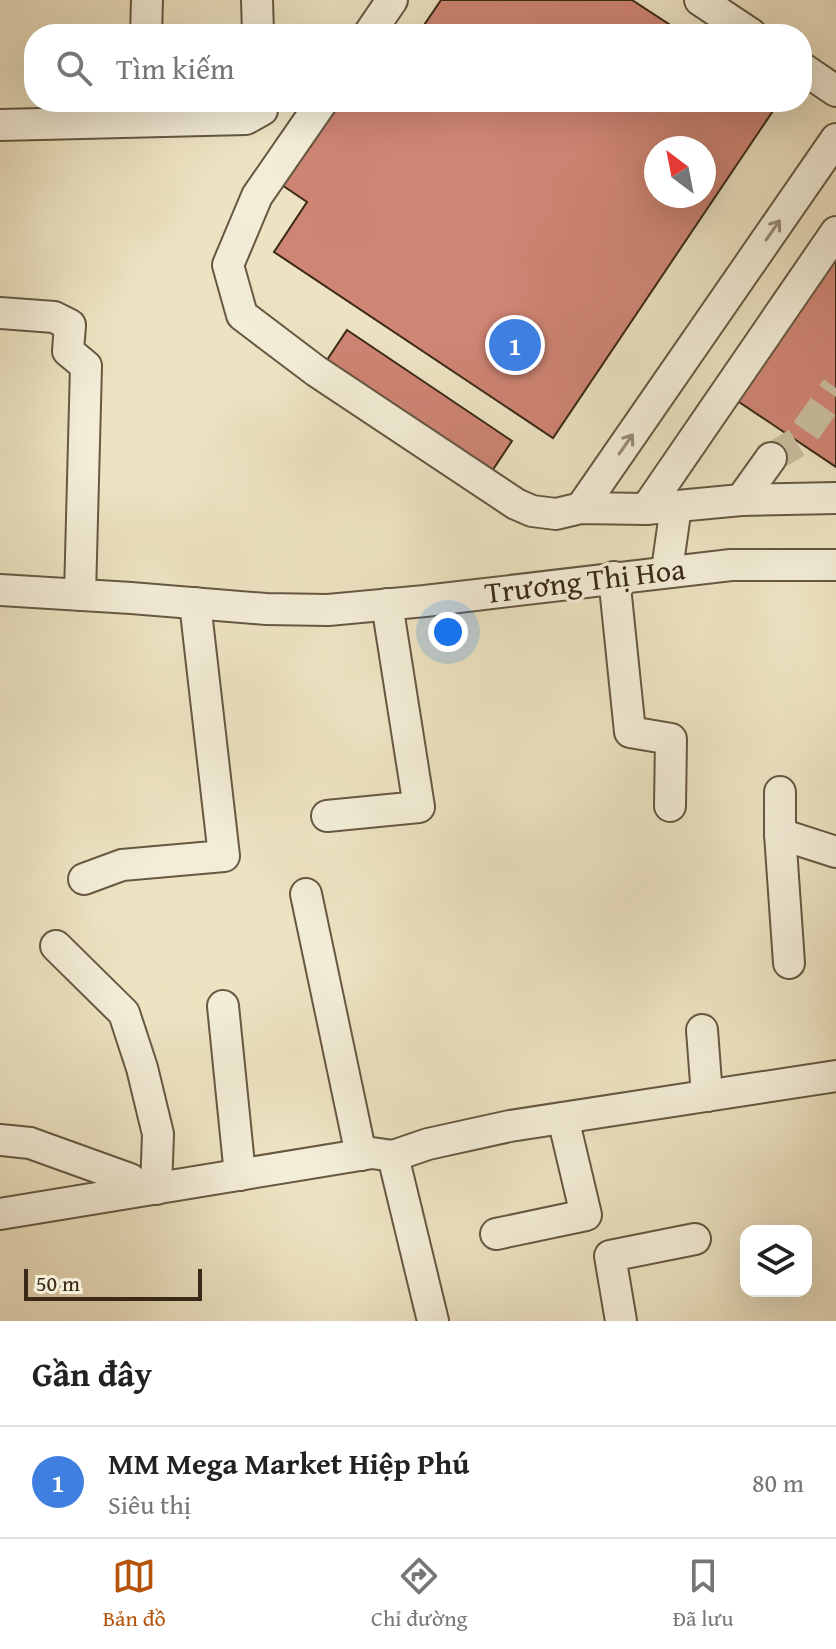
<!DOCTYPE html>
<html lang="vi">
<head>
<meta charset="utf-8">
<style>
  body { margin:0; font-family:"Gentium Book Plus",serif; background:#f6f6f6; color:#222 }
  .controls { position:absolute; right:24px; bottom:24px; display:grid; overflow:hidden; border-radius:16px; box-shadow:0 8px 32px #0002 }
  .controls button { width:72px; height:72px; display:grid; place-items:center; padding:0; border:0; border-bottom:2px solid #e0e0e0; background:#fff; color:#222; font:40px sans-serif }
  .compass { position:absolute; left:644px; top:136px; width:72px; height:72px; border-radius:50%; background:#fff; box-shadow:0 8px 32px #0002; rotate:328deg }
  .scale { position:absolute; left:24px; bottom:20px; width:178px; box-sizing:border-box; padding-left:8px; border:4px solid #392916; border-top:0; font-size:22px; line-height:28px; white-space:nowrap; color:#392916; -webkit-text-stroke:6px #f3edd7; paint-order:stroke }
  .you { position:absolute; left:448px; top:632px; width:28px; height:28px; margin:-20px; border:6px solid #fff; border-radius:50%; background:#1a73e8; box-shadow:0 0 0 12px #1a73e833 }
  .badge { display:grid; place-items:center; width:52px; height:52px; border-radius:50%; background:#b45309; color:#fff; font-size:26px; font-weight:700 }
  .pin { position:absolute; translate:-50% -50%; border:4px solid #fff; box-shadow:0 2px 8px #0006 }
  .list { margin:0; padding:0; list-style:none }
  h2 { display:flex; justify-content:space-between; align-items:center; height:104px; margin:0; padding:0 32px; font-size:34px }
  h2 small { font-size:26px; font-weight:400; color:#767676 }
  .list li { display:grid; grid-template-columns:52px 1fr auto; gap:24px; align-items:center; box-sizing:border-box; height:112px; padding:0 32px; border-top:2px solid #e0e0e0 }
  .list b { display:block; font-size:30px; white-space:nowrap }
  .list p { margin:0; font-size:26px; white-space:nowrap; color:#767676 }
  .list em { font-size:26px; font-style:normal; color:#767676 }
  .icon { flex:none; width:44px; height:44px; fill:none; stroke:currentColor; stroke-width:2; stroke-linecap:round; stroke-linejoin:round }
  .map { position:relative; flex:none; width:836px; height:1321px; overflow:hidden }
  .search { position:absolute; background:#fff; box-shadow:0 8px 32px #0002; left:24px; right:24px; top:24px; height:88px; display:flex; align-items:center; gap:20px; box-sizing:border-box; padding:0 28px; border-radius:32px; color:#767676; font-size:30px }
  .sheet { height:216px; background:#fff }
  nav { display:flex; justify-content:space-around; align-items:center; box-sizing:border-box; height:112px; border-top:2px solid #e0e0e0; background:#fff; font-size:22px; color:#767676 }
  nav a { display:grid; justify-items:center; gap:4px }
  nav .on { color:#b45309 }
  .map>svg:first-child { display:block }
  .building { fill:#cf8574; stroke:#392916; stroke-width:2; fill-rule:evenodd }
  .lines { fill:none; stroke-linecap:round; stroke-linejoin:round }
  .minor-tunnel { stroke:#c9bea0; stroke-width:30; stroke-dasharray:30 15; stroke-linecap:butt }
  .minor-casing { stroke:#665841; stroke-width:34 }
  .minor { stroke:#f3edd7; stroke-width:30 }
  .oneway { stroke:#968b76 }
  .labels { text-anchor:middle; stroke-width:7; stroke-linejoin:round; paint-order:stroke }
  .street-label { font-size:30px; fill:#392916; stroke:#f3edd7 }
</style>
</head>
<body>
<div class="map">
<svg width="836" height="1321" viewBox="0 0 836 1321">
  <rect width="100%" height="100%" fill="#ede3c2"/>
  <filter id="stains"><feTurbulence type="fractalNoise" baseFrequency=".0025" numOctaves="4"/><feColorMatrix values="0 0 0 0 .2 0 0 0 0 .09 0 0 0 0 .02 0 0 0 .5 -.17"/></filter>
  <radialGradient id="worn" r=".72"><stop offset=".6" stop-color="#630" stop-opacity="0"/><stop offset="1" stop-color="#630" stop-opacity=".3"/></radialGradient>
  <g class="building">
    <path d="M441,0H632L684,34H418Z"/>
    <path d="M329,102H779L553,438L274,252L307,202L276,181ZM656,148H704V196H656Z"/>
    <path d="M836,251V467L736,400Z"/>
    <path d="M347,330L512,441L488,477L323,366Z"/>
  </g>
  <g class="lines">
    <path class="minor-tunnel" d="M771,458L798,442L836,388"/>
    <g class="minor-casing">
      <g id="minor">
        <path d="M257,0L258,34"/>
        <path d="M700,0L751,34"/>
        <path d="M146,34L147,0"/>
        <path d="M369,34L392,0"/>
        <path d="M802,68L836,91"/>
        <path d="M322,102L257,196L228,265L242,315L316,371L516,504L532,511L556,514L581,508L646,509L741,500L836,498"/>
        <path d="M0,125L246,119L262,110V102"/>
        <path d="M0,313L54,317L70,325L68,351L86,366L80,595"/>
        <path d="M741,500L771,458"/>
        <path d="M581,508L836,139"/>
        <path d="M646,509L836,232"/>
        <path d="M667,570L676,506"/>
        <path d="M614,577L630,732L671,739L670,806"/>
        <path d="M0,590L131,598L266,609L328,610L425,601L731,565H836"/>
        <path d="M780,792V834L789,963"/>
        <path d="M327,816L419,807L387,604"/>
        <path d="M780,834L836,852"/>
        <path d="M84,879L122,865L224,856L195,603"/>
        <path d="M306,894L361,1155"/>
        <path d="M56,946L124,1013L142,1068L158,1134L156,1189"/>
        <path d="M223,1006L240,1175"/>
        <path d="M702,1030L707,1096"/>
        <path d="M0,1140L30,1143L130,1179L145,1190"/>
        <path d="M393,1156L428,1144L510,1126L836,1076"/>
        <path d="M0,1214L372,1153L393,1156L433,1321"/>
        <path d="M496,1234L586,1215L563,1118"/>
        <path d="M621,1321L610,1256L695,1239"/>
      </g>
    </g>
    <use href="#minor" class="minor"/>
  </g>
  <defs><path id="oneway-shaft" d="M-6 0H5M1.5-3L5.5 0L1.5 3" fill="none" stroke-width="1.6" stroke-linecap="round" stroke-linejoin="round" transform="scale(2)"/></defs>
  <g class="oneway">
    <use href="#oneway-shaft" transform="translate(773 230) rotate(-55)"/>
    <use href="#oneway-shaft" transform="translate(626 444) rotate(-55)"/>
  </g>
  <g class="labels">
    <g class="street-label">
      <text transform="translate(585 581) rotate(-7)" y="10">Trương Thị Hoa</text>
    </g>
  </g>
  <rect width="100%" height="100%" filter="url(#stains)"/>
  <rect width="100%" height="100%" fill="url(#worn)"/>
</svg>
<div class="controls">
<button><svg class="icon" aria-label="layers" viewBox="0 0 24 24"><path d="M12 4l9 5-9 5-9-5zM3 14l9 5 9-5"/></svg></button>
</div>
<svg class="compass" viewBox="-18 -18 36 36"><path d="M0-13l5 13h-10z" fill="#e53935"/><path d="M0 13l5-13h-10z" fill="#767676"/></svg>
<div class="scale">50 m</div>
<div class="you"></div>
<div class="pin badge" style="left:515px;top:345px;background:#3f7fe0">1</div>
<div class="search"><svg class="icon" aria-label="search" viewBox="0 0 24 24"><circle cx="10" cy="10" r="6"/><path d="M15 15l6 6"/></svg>Tìm kiếm</div>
</div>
<section class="sheet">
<h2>Gần đây<small></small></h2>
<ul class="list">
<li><span class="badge" style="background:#3f7fe0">1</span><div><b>MM Mega Market Hiệp Phú</b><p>Siêu thị</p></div><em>80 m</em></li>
</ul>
</section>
<nav>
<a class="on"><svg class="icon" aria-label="map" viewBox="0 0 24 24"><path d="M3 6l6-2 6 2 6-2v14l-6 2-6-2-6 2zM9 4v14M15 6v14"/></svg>Bản đồ</a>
<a><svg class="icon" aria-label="directions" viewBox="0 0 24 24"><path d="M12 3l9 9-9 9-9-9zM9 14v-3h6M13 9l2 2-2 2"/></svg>Chỉ đường</a>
<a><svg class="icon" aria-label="saved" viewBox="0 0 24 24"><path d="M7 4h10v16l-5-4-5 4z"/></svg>Đã lưu</a>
</nav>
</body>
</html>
